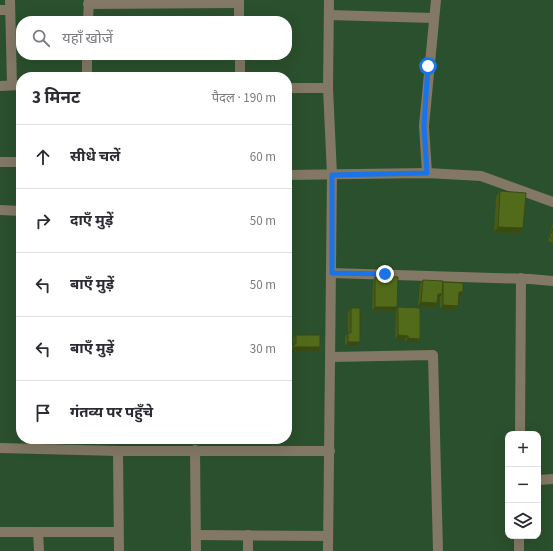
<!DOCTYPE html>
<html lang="hi">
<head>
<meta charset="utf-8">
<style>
  body { margin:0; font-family:"Source Sans 3","Noto Sans Devanagari",sans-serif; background:#f2f2f3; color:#2b2b33 }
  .controls { position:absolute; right:12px; bottom:12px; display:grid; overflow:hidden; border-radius:8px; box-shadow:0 4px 16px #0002 }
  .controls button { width:36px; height:36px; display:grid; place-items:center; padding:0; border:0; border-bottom:1px solid #e1e1e2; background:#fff; color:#2b2b33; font:20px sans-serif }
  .stop { position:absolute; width:12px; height:12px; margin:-9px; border:3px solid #1a73e8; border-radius:50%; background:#fff }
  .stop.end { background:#1a73e8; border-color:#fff; box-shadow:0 1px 4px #0008 }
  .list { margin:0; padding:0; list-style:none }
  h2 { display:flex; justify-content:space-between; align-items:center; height:52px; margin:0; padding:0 16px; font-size:17px }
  h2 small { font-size:13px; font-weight:400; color:#7c7c81 }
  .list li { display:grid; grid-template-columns:26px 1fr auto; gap:12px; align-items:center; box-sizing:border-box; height:64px; padding:0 16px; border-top:1px solid #e1e1e2 }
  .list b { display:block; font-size:15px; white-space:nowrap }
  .list em { font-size:13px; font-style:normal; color:#7c7c81 }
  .icon { flex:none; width:22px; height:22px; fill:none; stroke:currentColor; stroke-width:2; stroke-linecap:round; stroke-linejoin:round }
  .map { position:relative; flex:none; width:553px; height:551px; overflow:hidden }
  .search { position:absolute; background:#fff; box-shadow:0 4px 16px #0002; left:16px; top:16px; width:276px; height:44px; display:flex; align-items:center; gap:10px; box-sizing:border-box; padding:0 14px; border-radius:16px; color:#7c7c81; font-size:15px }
  .panel { position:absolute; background:#fff; box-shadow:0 4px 16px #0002; left:16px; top:72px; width:276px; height:372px; border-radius:16px }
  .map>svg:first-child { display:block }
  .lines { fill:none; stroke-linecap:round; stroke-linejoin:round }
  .minor { stroke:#827864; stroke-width:10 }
  .wall { fill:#475c17 }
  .shaded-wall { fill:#394b13 }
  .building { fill:#526b1b; stroke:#394b13 }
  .route { stroke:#1a73e8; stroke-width:5 }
</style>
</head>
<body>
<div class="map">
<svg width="553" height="551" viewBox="0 0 553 551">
  <rect width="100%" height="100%" fill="#2b502d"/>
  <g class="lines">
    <g class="minor">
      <path d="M10,0L12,85"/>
      <path d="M239,0V21"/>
      <path d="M88,4L239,3"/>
      <path d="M0,10H10"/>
      <path d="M329,15L433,18"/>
      <path d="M88,21L89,0"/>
      <path d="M240,55V77"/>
      <path d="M87,77V55"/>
      <path d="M0,86L21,85"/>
      <path d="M287,88H328"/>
      <path d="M0,162H21"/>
      <path d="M427,173L424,126L436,0"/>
      <path d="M287,175L427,173L481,176L553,202"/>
      <path d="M0,210L21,211"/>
      <path d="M331,273L530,279L553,281"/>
      <path d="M331,357L433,355L438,551"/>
      <path d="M520,434L521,278"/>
      <path d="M0,448L118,451H330"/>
      <path d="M195,450L196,551"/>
      <path d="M118,451L119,551"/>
      <path d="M538,480L553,479"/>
      <path d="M0,532H118"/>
      <path d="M38,532L39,551"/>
      <path d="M196,535L328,536"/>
      <path d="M248,551V535"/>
      <path d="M328,551L332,175L328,88L329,0"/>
      <path d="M519,551V536"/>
    </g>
  </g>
  <g class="wall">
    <path d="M500,191L523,228L519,234L494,232L496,197Z"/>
    <path d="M553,223V243L548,241Z"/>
    <path d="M375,277L394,311L372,310L373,281Z"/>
    <path d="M423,280L443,284V282L460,296H458V306L455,309H440V296L439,298H438L435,307L418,306L420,284Z"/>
    <path d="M398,307L420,339L417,342H405V339H395L396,311Z"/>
    <path d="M351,308L357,346H345V337L348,333V312Z"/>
    <path d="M296,335L318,351H291V348L294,344L293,339Z"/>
  </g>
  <g class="shaded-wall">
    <path d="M498,227L523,228L519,234L494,232Z"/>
    <path d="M459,292H463L460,296H456Z"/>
    <path d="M438,294H442L439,298H435Z"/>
    <path d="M421,302L437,303L435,307L418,306Z"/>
    <path d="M443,305L458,306L455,309H440Z"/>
    <path d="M375,307H397L394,311L372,310Z"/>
    <path d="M398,335L408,336L405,339H395Z"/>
    <path d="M408,338L420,339L417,342H405Z"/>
    <path d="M348,342H360L357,346H345Z"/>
    <path d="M294,347H320L318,351H291Z"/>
  </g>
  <g class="building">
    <path d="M500,191L526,193L523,228L498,227Z"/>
    <path d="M553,228V238L550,237Z"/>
    <path d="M375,277H398L397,307H375Z"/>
    <path d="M423,280L443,281L442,294H438L437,303L421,302Z"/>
    <path d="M443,282L463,283V292H459L458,306L443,305Z"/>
    <path d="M398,307L420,308V339L408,338V336L398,335Z"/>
    <path d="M351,308H360V342H348V333H351Z"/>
    <path d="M296,335H320V347H294V344H296Z"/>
    <path d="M287,372H290L289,386H287Z"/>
  </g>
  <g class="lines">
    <path class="route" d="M385,274L332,273V175L427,173L424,126L428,66"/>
  </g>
</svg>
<div class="controls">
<button>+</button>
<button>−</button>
<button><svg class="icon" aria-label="layers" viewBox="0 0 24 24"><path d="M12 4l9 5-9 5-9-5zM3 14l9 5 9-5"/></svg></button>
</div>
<div class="stop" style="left:428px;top:66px"></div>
<div class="stop end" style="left:385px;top:274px"></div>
<div class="search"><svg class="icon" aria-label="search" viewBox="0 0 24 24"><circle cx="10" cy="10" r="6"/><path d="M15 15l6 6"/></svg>यहाँ खोजें</div>
<section class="panel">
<h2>3 मिनट<small>पैदल · 190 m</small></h2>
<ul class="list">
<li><svg class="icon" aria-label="ahead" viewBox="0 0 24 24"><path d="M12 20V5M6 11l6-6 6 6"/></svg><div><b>सीधे चलें</b></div><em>60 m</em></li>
<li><svg class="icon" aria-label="right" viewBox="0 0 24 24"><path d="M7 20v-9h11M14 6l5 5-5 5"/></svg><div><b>दाएँ मुड़ें</b></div><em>50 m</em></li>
<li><svg class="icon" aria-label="left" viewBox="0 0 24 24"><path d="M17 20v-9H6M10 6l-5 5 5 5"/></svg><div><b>बाएँ मुड़ें</b></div><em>50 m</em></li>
<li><svg class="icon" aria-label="left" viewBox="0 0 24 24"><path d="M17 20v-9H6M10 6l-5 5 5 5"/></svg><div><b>बाएँ मुड़ें</b></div><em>30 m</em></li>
<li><svg class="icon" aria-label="arrive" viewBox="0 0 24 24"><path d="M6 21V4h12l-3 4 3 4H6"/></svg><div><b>गंतव्य पर पहुँचे</b></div></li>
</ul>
</section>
</div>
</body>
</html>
